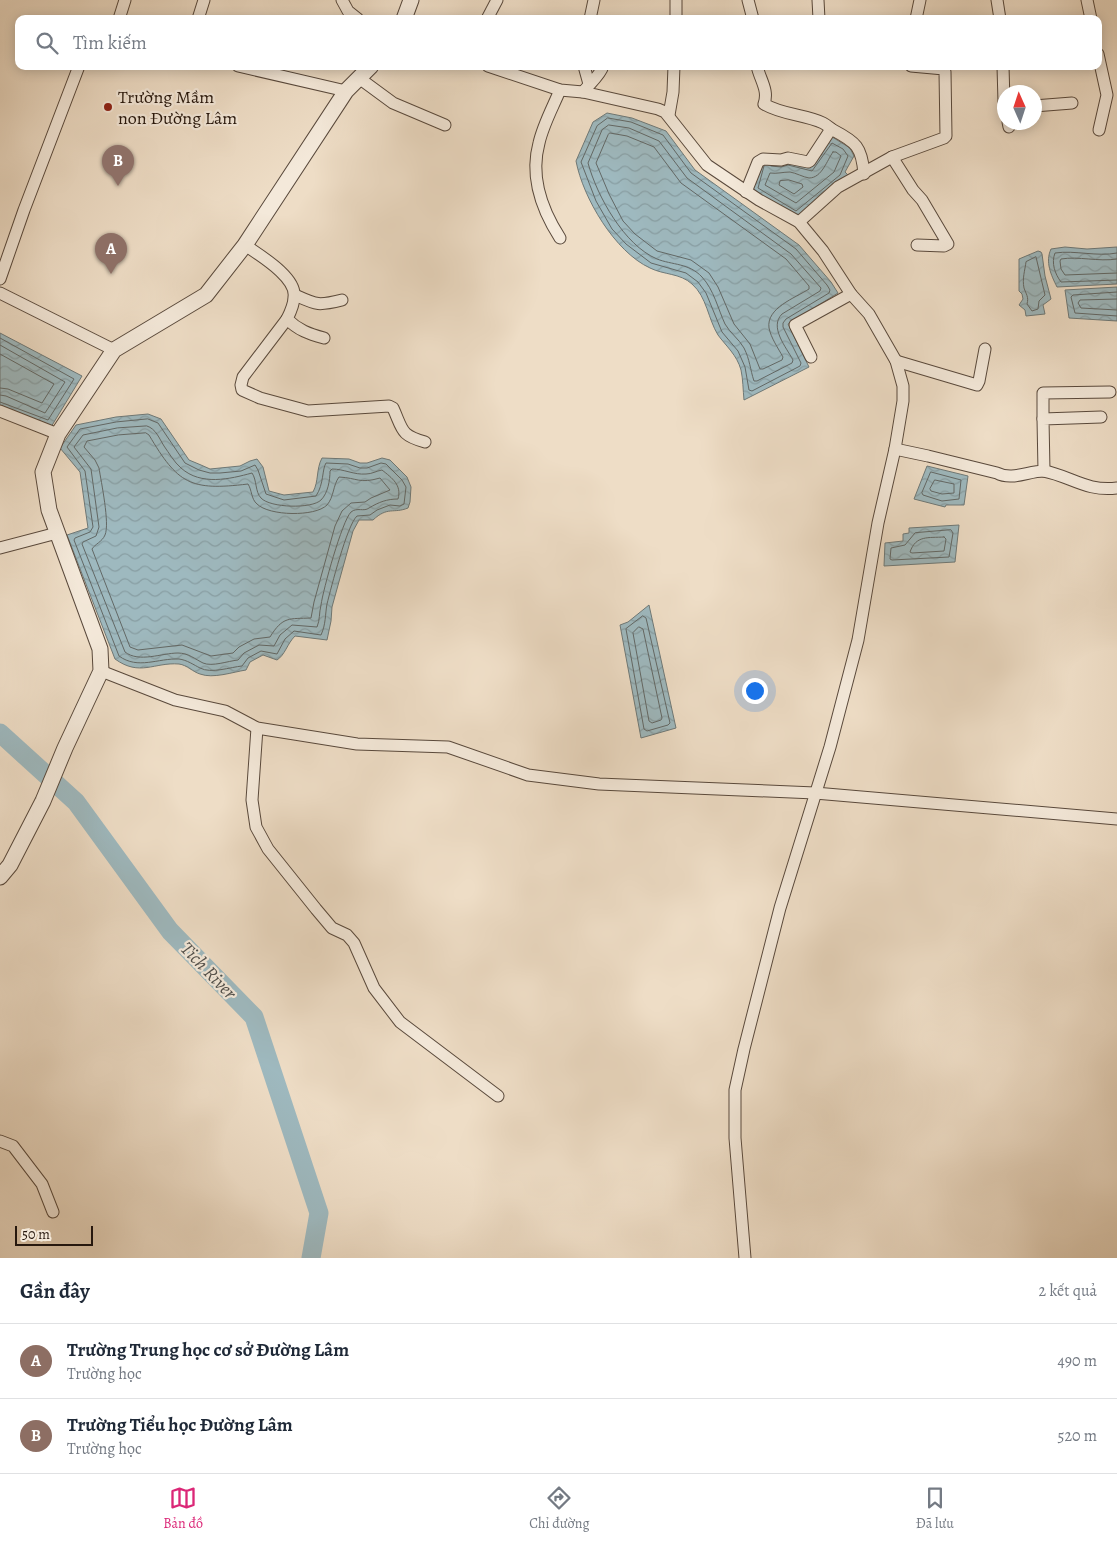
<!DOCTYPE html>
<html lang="vi">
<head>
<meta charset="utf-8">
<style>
  body { margin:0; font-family:Alegreya,serif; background:#f2f2f3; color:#1f2937 }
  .compass { position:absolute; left:997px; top:85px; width:45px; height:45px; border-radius:50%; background:#fff; box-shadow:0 2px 12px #0003; rotate:357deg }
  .scale { position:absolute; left:15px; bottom:12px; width:78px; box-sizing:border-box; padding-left:5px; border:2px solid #27180e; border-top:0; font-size:14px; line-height:18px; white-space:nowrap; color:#27180e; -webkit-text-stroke:4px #f4e9da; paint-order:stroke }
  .you { position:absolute; left:754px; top:690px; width:18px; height:18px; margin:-12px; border:4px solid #fff; border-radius:50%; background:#1a73e8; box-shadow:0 0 0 8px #1a73e833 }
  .badge { display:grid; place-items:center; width:32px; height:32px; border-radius:50%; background:#db2777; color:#fff; font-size:16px; font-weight:700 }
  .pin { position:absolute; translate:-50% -41px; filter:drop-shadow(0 1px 2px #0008) }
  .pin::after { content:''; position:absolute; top:26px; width:18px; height:15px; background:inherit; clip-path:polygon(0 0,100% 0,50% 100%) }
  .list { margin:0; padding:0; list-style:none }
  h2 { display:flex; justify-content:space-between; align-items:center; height:65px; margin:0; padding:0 20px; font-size:21px }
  h2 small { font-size:16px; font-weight:400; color:#747a83 }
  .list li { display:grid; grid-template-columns:32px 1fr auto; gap:15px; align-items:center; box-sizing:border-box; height:75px; padding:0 20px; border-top:1px solid #e0e1e3 }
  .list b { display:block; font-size:19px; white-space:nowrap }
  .list p { margin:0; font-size:16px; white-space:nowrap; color:#747a83 }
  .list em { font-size:16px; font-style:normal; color:#747a83 }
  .icon { flex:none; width:28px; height:28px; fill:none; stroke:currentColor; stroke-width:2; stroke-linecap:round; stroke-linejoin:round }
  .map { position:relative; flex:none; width:1117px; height:1258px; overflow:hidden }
  .search { position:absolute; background:#fff; box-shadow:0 2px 12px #0003; left:15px; right:15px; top:15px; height:55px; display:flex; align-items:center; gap:12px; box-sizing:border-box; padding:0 18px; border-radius:10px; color:#747a83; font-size:19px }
  .sheet { height:215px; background:#fff }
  nav { display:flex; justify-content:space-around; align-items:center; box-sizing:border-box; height:70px; border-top:1px solid #e0e1e3; background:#fff; font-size:14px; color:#747a83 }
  nav a { display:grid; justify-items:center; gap:2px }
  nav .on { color:#db2777 }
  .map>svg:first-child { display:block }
  .water { fill:url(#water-waves); stroke:#6e7978 }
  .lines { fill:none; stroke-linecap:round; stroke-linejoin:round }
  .shore { stroke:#626866; stroke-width:1 }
  .river { stroke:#9eb9bf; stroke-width:19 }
  .minor-casing { stroke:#59493c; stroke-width:13 }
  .tertiary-casing { stroke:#59493c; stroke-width:17 }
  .minor { stroke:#f4e9da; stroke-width:11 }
  .tertiary { stroke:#f4e9da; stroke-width:15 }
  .poi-dot { fill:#8f2418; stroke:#f4e9da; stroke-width:2 }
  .labels { text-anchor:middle; stroke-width:4.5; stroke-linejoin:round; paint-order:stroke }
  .poi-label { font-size:18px; fill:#27180e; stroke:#f4e9da; text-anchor:start }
  .water-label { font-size:19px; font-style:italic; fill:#51504c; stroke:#f4e9da }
</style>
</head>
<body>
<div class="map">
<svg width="1117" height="1258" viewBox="0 0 1117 1258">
  <defs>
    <pattern id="water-waves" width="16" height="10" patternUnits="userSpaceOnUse" patternTransform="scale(1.25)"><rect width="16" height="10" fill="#9eb9bf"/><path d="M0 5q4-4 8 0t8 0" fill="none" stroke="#889ea3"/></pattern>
  </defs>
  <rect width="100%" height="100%" fill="#eeddc6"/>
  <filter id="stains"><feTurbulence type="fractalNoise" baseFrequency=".004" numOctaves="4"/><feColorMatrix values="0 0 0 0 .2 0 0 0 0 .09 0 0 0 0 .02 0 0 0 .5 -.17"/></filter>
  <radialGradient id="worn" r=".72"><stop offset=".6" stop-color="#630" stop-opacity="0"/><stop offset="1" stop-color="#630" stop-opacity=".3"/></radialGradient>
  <g class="water">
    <path d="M607,113L632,118L666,131L695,170L799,245L831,282L838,293L788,324L809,367L744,400C743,390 743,379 741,370C737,355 726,346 718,335C708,319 707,297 692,284C680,273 664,275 650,268C615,252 583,198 576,161L593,122Z"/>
    <path d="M829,135L850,148L854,156L845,172L848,175L796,218L751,190L759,166L766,160L811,167Z"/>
    <path d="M1065,247L1087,249L1117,247V284L1057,287C1051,275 1045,262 1051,249Z"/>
    <path d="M1038,251L1041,252L1042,254L1045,276L1051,299L1043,305L1045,314L1026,316L1025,310L1019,305L1023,299L1022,294L1019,291V259Z"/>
    <path d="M1117,287V321L1069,318L1065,290Z"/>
    <path d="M0,333L82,376L51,427L0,406Z"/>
    <path d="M148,414L161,419L189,460L201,465L210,469L240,466L250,461L257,459L263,467L269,491L284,495L313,492C319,481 316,469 322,458L349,459L360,463H367L382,458L390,460L407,477L411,487L410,502L408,508C393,514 388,506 373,520H359L353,531L332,607L331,621L327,640L295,636C287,644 285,655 277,660L263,655L250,662L246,670C233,672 213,679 200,674C193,672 187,665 179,664C154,662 140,677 115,659L67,535L88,528L80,472L60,448L76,425L116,417Z"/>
    <path d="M927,466L968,476L964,505H946L945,507L914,499Z"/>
    <path d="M959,525L955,562L884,566L885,543L903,541V534L909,533V528Z"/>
    <path d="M649,605L676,728L641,738L620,625L628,622Z"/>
  </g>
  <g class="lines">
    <g class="shore">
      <path d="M608,118L631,122L663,135L691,173L796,249L827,285L830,290L829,293L786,319L783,323V327L801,363L800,366L752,391L749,390L745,367L738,351L722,332L706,293L698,282L686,273L651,263L626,244L612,229L596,201L581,162L597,126Z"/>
      <path d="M609,125L629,128L659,141L687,178L791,254L821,288L820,291L782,314C769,327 786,347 793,360L792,363L757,381H754C750,369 750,360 744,348C739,339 730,333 725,324C718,309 714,290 702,277C689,263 672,265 657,259C624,245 597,196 588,163L602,130Z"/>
      <path d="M610,133L627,136L654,147L681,183L786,259L809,286V289C795,298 766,308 769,328C771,338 778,348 783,357L782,360L763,369H760L750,344L734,324L718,287L709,273L691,260L657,251L635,234L623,221L609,194L596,163L608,135Z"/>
      <path d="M833,152H836L841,156L834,172L796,203L765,185L770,173C777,174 783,172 790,172C796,173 803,177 809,178C822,178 827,160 833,152Z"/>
      <path d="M764,166L758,188L796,211L840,175L848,156L843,149L832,143L812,171L788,165L781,167L771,166"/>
      <path d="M789,180L802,184L803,187L794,194L779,185L780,181Z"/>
      <path d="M1117,253C1097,257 1075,250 1055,253C1051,263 1055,274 1061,282L1117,280"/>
      <path d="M1036,257L1045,295L1039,301L1038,309L1032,311L1027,304C1029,297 1026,294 1024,288C1022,279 1025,270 1026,262Z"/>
      <path d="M1117,259C1098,262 1079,256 1061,259L1060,261L1061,269L1065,275L1117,273"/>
      <path d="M1117,292L1073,295L1071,297L1075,313L1117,316"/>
      <path d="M1117,299L1080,300L1078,303L1081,308L1117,310"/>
      <path d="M0,338L74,379L48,420L0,402"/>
      <path d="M0,345L65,382L45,413L6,396L0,395"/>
      <path d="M0,354L54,384L42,403L8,389L0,388"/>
      <path d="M148,419L158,423L185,463L199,470L210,473H220L241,471L255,465L258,470L266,494L284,500L316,496C324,484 322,469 326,463L348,464L360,468H367L381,463L386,464L402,480L406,487L404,504L400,506L390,505L377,510L370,515L357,516C347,525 331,588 327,604C325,615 326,624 321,635L294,631L285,639L277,654L261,651L248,658L242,666C231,667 211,674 200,668C194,665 187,660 179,659C158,658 138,670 119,656L74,540L75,538L90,532L93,527L85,471L67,447L80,429L116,422Z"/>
      <path d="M147,426C156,429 159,438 164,446C169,453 174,462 181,468C201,486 230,479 252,473C257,480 255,492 261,498C270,508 312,509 321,500C328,493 330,480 330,471L332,469C344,469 354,475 366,474C372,474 376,471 382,470C392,478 402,485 398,499C387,499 379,502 369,508C364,512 357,507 351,512C342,521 323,590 321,605C319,613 320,620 317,627L292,625L280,635L274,646L259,645L244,653L238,660C228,661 212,667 203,663C195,659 188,653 178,653C162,653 139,663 125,652L82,544L83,542L96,536L99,527L91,469L74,447L83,435L117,428Z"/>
      <path d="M146,433L149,435C178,484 190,491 248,484C252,490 251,499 257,504C269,516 315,517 327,505C334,497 333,485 339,477C358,478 359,484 380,478L390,490L371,498L365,502L351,503L342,511L335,526L314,602L311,618C289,619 283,616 270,637L254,639L239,647L233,653L211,656L182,645L138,650L130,647L92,549C95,544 102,542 105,535C110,524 101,481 99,468L95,460L84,447L87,441L118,435Z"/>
      <path d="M931,472L961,480L959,499L942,501L923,495L922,493Z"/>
      <path d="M935,480L954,484V493L942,494L931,491L930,489Z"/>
      <path d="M951,530L953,533L949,557L892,560L890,559L891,548L905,545L915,533Z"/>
      <path d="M944,537L946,539L944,551L912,553L910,552C916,535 928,538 944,537Z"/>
      <path d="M643,616L646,618L670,723L668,725L647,731L644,729L626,629Z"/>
      <path d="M639,627L643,629L662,718L661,720L652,723L649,721L633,633Z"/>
    </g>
    <path class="river" d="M0,733L76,802L170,931L254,1017L319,1213L311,1258"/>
    <g class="minor-casing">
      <g id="minor">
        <path d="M342,0L348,11L358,19"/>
        <path d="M676,0V19"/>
        <path d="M748,0L753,19"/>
        <path d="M818,0L819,19"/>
        <path d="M997,0L1000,19"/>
        <path d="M1087,0L1091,19"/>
        <path d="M119,19L125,0"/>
        <path d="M198,19L204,0"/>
        <path d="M487,19L497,0"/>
        <path d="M590,19L594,0"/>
        <path d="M916,19L920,0"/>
        <path d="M1098,54L1107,95L1099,130"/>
        <path d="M238,66L346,91"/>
        <path d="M488,66L560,90L583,92L658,109L665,112L707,165L759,200L799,222L823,251L851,294L869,314L896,361L903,386V401L895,449L878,523L858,640L830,747L780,908L744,1049L735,1090V1138L745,1258"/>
        <path d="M584,66L589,84"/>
        <path d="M757,66C760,80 769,90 764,104C782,115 804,114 823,123C827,125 830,128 833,130C856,142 862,147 864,174"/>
        <path d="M1003,66L1004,102"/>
        <path d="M359,78L393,103L445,125"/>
        <path d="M583,92C589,84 600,76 603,66"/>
        <path d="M1034,106L1072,103"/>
        <path d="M669,115L673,92L674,66"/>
        <path d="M1008,122L1009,127"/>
        <path d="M892,157L913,190L922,200L948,244L944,246L917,245"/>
        <path d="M746,192L758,162L763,159L781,160L788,158L808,162L810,161L831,129"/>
        <path d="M799,222L838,187L892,157L944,138L946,136L945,72L944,69L911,66"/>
        <path d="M560,238C542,210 530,176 539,143C543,125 553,107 560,90"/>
        <path d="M245,245C259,255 297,277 294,297C294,304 290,313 287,319C298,330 309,334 324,338"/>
        <path d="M0,279L24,210L79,66"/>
        <path d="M0,293L114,350"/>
        <path d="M295,295C317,305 318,306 342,300"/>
        <path d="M287,319L243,377L241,385L242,390L260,398L308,411L389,406L393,408C403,430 400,435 425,442"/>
        <path d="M811,357L795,325L851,294"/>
        <path d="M896,361L977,385L979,381L985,349"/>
        <path d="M0,411L58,434"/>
        <path d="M1043,419V393L1110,392"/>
        <path d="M895,449L928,456L997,473C1012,481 1028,471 1044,471L1043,419L1101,417"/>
        <path d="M1044,471C1070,476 1087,492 1117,488"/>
        <path d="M0,548L57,533"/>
        <path d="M101,671L175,700L225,711L257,728L357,744L448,747L528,775L599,784L815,793L1117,819"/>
        <path d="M257,728L252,800L256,827L268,849L316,909L332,928L347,935L354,943L374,988L400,1022L498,1096"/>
        <path d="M0,1141L13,1146L42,1184L53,1212"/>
      </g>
    </g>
    <g class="tertiary-casing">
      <g id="tertiary">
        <path d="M404,19L411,0"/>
        <path d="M0,877L10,865L43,801L65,748L101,671L100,649L49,510L43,472L58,434L114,350L206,295L245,245L346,91L371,66"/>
      </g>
    </g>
    <use href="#minor" class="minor"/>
    <use href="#tertiary" class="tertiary"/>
  </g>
  <circle class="poi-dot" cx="108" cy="107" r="5"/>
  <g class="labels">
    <g class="poi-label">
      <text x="118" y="103">Trường Mầm<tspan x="118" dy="21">non Đường Lâm</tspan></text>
    </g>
    <g class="water-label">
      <text transform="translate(209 970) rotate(46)" y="7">Tich River</text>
    </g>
  </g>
  <rect width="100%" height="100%" filter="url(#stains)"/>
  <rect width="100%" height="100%" fill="url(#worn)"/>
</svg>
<svg class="compass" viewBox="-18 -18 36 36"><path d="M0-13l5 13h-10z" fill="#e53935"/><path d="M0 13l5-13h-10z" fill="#747a83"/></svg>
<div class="scale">50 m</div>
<div class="you"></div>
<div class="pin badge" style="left:111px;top:274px;background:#8d6e63">A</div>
<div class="pin badge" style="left:118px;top:186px;background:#8d6e63">B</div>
<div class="search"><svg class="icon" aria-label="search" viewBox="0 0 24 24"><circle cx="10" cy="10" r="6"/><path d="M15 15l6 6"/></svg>Tìm kiếm</div>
</div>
<section class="sheet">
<h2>Gần đây<small>2 kết quả</small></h2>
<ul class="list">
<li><span class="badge" style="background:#8d6e63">A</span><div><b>Trường Trung học cơ sở Đường Lâm</b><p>Trường học</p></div><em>490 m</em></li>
<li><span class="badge" style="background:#8d6e63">B</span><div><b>Trường Tiểu học Đường Lâm</b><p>Trường học</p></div><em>520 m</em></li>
</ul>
</section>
<nav>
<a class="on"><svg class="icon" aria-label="map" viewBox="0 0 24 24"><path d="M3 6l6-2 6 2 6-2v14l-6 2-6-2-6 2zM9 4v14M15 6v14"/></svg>Bản đồ</a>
<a><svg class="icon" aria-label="directions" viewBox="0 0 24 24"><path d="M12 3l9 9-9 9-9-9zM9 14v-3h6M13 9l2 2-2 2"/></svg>Chỉ đường</a>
<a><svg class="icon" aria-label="saved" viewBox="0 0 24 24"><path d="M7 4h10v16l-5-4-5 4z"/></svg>Đã lưu</a>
</nav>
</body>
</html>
